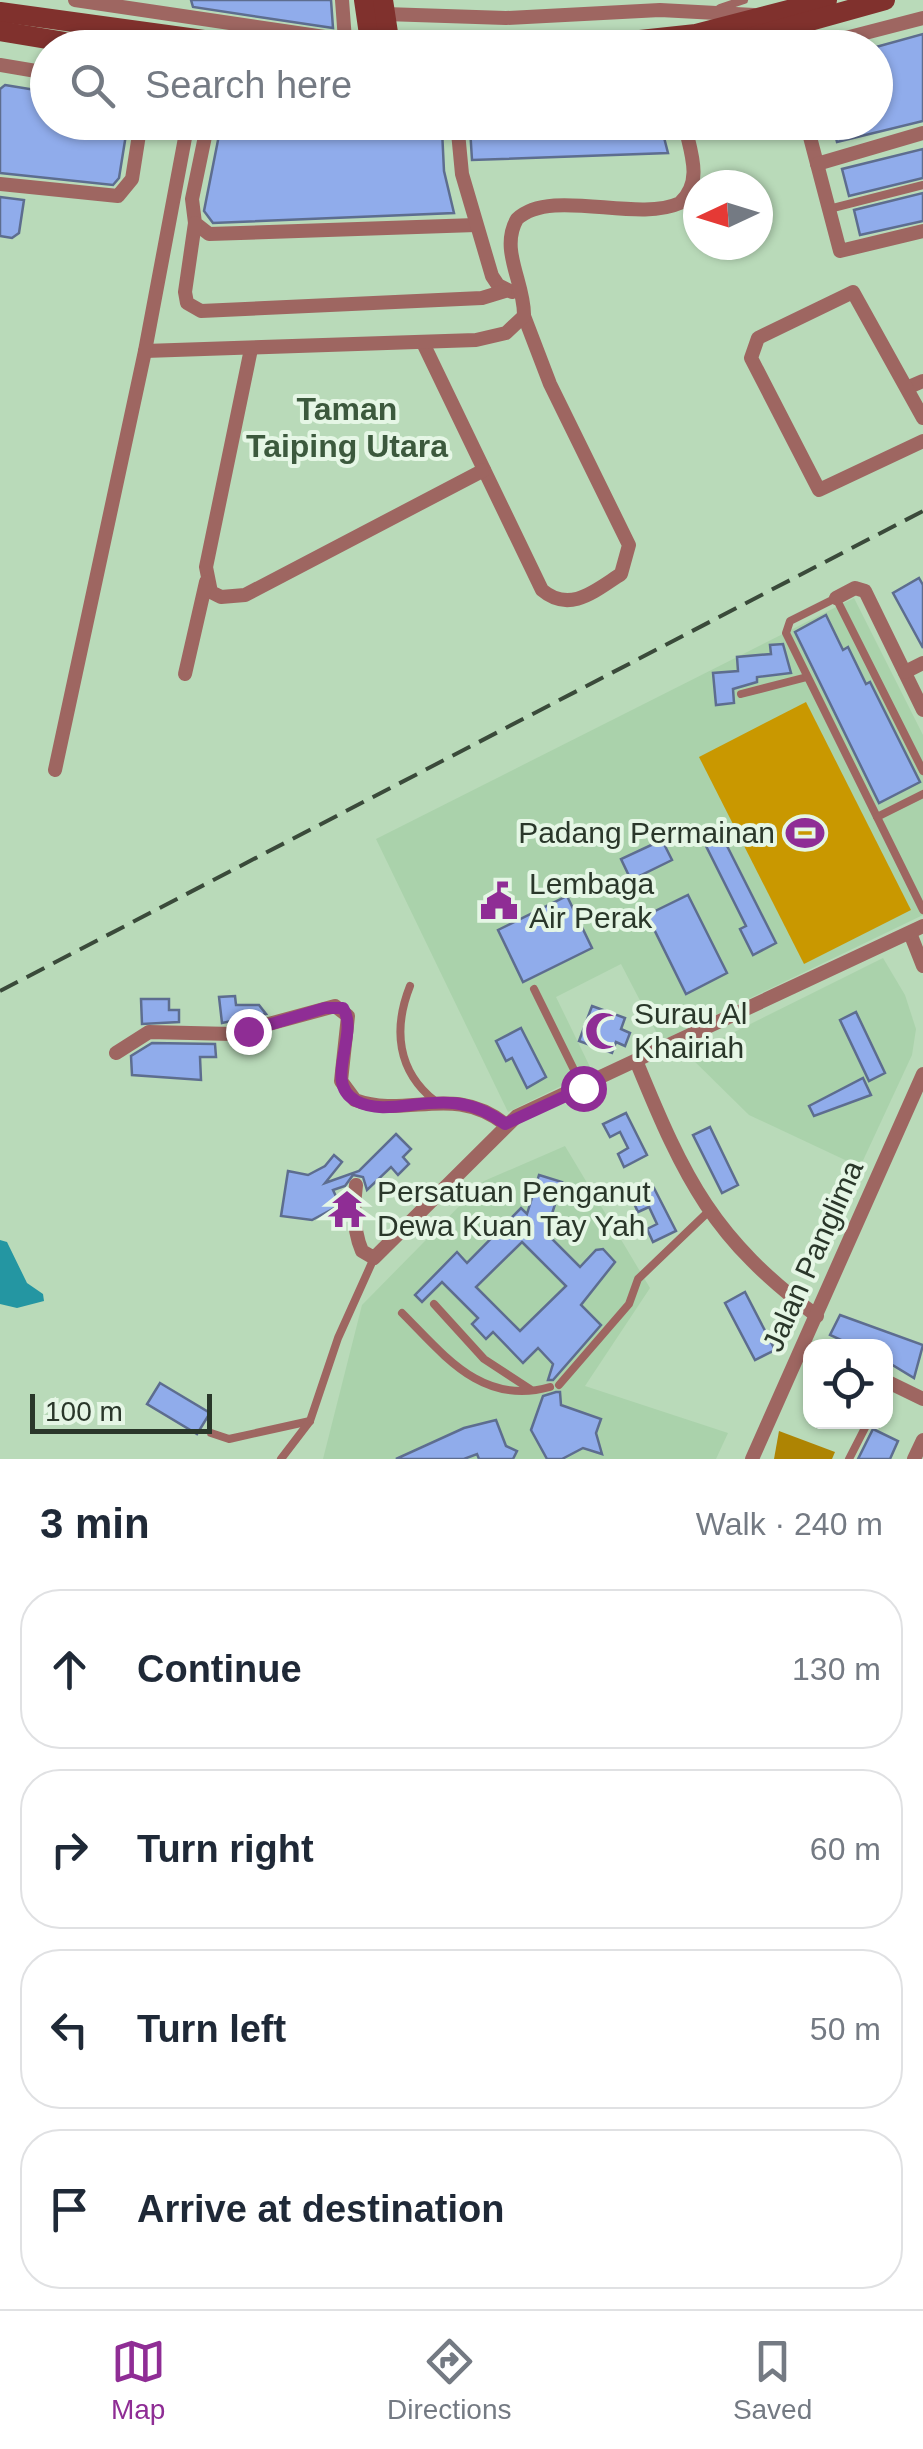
<!DOCTYPE html>
<html lang="en">
<head>
<meta charset="utf-8">
<style>
  body { margin:0; font-family:Helvetica,sans-serif; background:#f6f6f7; color:#1f2937 }
  .controls { position:absolute; right:30px; bottom:30px; display:grid; overflow:hidden; border-radius:20px; box-shadow:0 2px 8px #0004 }
  .controls button { width:90px; height:90px; display:grid; place-items:center; padding:0; border:0; border-bottom:2px solid #e0e1e3; background:#fff; color:#1f2937; font:50px sans-serif }
  .compass { position:absolute; left:683px; top:170px; width:90px; height:90px; border-radius:50%; background:#fff; box-shadow:0 2px 8px #0004; rotate:266deg }
  .scale { position:absolute; left:30px; bottom:25px; width:182px; box-sizing:border-box; padding-left:10px; border:5px solid #2a372a; border-top:0; font-size:28px; line-height:35px; white-space:nowrap; color:#2a372a; -webkit-text-stroke:8px #e5f6e5; paint-order:stroke }
  .stop { position:absolute; width:30px; height:30px; margin:-22px; border:8px solid #8f2d95; border-radius:50%; background:#fff }
  .stop.end { background:#8f2d95; border-color:#fff; box-shadow:0 2px 10px #0008 }
  .list { margin:0; padding:0; list-style:none }
  h2 { display:flex; justify-content:space-between; align-items:center; height:130px; margin:0; padding:0 40px; font-size:42px }
  h2 small { font-size:32px; font-weight:400; color:#747a83 }
  .list li { display:grid; grid-template-columns:65px 1fr auto; gap:30px; align-items:center; box-sizing:border-box; height:160px; margin:0 20px 20px; padding:0 20px; border:2px solid #e0e1e3; border-radius:40px }
  .list b { display:block; font-size:38px; white-space:nowrap }
  .list em { font-size:32px; font-style:normal; color:#747a83 }
  .icon { flex:none; width:55px; height:55px; fill:none; stroke:currentColor; stroke-width:2; stroke-linecap:round; stroke-linejoin:round }
  .map { position:relative; flex:none; width:923px; height:1459px; overflow:hidden }
  .search { position:absolute; background:#fff; box-shadow:0 2px 8px #0004; left:30px; right:30px; top:30px; height:110px; display:flex; align-items:center; gap:25px; box-sizing:border-box; padding:0 35px; border-radius:55px; color:#747a83; font-size:38px }
  .sheet { height:850px; background:#fff }
  nav { display:flex; justify-content:space-around; align-items:center; box-sizing:border-box; height:140px; border-top:2px solid #e0e1e3; background:#fff; font-size:28px; color:#747a83 }
  nav a { display:grid; justify-items:center; gap:5px }
  nav .on { color:#8f2d95 }
  .map>svg:first-child { display:block }
  .built { fill:#aad2ab }
  .green { fill:#c99800 }
  .forest { fill:#ae8403 }
  .water { fill:#2496a2 }
  .building { fill:#90aceb; stroke:#5d6d8f; stroke-width:2.5; fill-rule:evenodd }
  .lines { fill:none; stroke-linecap:round; stroke-linejoin:round }
  .lane { stroke:#9e6661; stroke-width:8 }
  .street { stroke:#9e6661; stroke-width:14 }
  .secondary { stroke:#80312d; stroke-width:20 }
  .rail { stroke:#3a4a3a; stroke-width:4; stroke-dasharray:20 10; stroke-linecap:butt }
  .route { stroke:#8f2d95; stroke-width:12 }
  .labels { text-anchor:middle; stroke-width:8; stroke-linejoin:round; paint-order:stroke }
  .poi-label { font-size:30px; fill:#2a372a; stroke:#e5f6e5; text-anchor:start }
  .street-label { font-size:30px; fill:#2a372a; stroke:#e5f6e5 }
  .neighbourhood-label { font-size:32px; font-weight:bold; fill:#3c593d; stroke:#e5f6e5 }
</style>
</head>
<body>
<div class="map">
<svg width="923" height="1459" viewBox="0 0 923 1459">
  <rect width="100%" height="100%" fill="#b9dab9"/>
  <g class="built">
    <path d="M854,598L923,735V915L661,1041L621,964L556,997L592,1071L508,1112L376,839Z"/>
    <path d="M883,958L905,995L916,1029L912,1055L860,1167L749,1115L688,1055Z"/>
    <path d="M565,1146L650,1288L585,1386L728,1433L716,1459H323L362,1305L484,1181Z"/>
  </g>
  <path class="green" d="M806,702L911,910L804,964L699,757Z"/>
  <path class="forest" d="M779,1431L835,1452L832,1459H774Z"/>
  <path class="water" d="M0,1240L7,1242L27,1283L43,1294L44,1301L17,1308L0,1304Z"/>
  <g class="building">
    <path d="M191,0H331L333,28L193,7Z"/>
    <path d="M923,34V121L837,142L832,122H876V47Z"/>
    <path d="M5,85L48,92V122H128L119,178L113,185L0,173V89Z"/>
    <path d="M227,122L292,128L435,122L442,130L444,171L454,213L213,223L204,211L221,125Z"/>
    <path d="M475,122H660L668,153L472,160L470,128Z"/>
    <path d="M923,149V178L849,196L842,169Z"/>
    <path d="M923,193V221L860,235L854,210Z"/>
    <path d="M0,197L24,200L19,233L12,238L0,236Z"/>
    <path d="M919,578L923,585V648L893,593Z"/>
    <path d="M826,615L843,650L848,647L866,684L870,682L920,782L879,803L795,632Z"/>
    <path d="M783,644L791,673L757,677V682L733,689L734,703L716,705L713,673L738,671L737,657L771,654L770,645Z"/>
    <path d="M723,838L776,943L753,955L740,929L746,926L706,846Z"/>
    <path d="M662,840L672,860L631,880L621,859Z"/>
    <path d="M688,895L727,973L686,994L647,915Z"/>
    <path d="M567,896L592,948L523,982L498,930Z"/>
    <path d="M235,996L236,1005H259L266,1014L222,1023L219,997Z"/>
    <path d="M141,999H169V1010H179V1022L142,1024Z"/>
    <path d="M592,1006L625,1018L621,1029L630,1033L625,1046L616,1042L612,1053L579,1041Z"/>
    <path d="M856,1012L885,1073L869,1081L840,1020Z"/>
    <path d="M521,1028L546,1077L527,1088L512,1058L506,1061L496,1041Z"/>
    <path d="M152,1043L215,1044L216,1057H200L201,1080L132,1075L131,1056Z"/>
    <path d="M863,1078L871,1095L814,1116L809,1106Z"/>
    <path d="M626,1113L647,1155L624,1167L618,1154L628,1148L620,1132L610,1137L603,1124Z"/>
    <path d="M710,1127L738,1185L722,1193L693,1135Z"/>
    <path d="M396,1134L411,1149L403,1157L409,1164L398,1175L391,1167L367,1190L363,1177L353,1175L345,1186L333,1190L340,1205L312,1220L281,1216L288,1171L308,1175L325,1166L334,1155L342,1162L325,1183L359,1171Z"/>
    <path d="M539,1175L562,1182L546,1233L580,1267L596,1250L603,1249L615,1262L581,1305L601,1325L553,1380H548L553,1364L538,1348L523,1363L493,1332L486,1339L472,1324L478,1318L442,1282L422,1302L415,1295L457,1252L467,1263L521,1208L527,1214ZM522,1242L566,1286L520,1331L476,1287Z"/>
    <path d="M654,1188L676,1231L653,1242L647,1229L657,1224L649,1207L638,1212L632,1199Z"/>
    <path d="M745,1292L775,1350L755,1360L725,1303Z"/>
    <path d="M840,1315L923,1345L914,1378L886,1361V1346H854L830,1335Z"/>
    <path d="M160,1383L210,1413L197,1434L147,1404Z"/>
    <path d="M556,1392H560L561,1405L601,1419L596,1433L602,1454L583,1448L562,1459H547L531,1430L543,1396Z"/>
    <path d="M496,1420L506,1446L517,1451L513,1459H479L477,1454L464,1459H396L464,1428Z"/>
    <path d="M873,1429L898,1441L890,1459H858Z"/>
  </g>
  <g class="lines">
    <g class="lane">
      <path d="M720,8L744,0"/>
      <path d="M829,209L923,185"/>
      <path d="M741,694L807,677"/>
      <path d="M923,771L836,598L790,621L786,633L923,910"/>
      <path d="M877,817L923,794"/>
      <path d="M410,986C393,1029 397,1071 435,1101"/>
      <path d="M534,989L583,1088"/>
      <path d="M434,1304L484,1359L530,1389"/>
      <path d="M402,1313C445,1356 482,1406 550,1387"/>
      <path d="M559,1385L629,1304L638,1279L707,1213"/>
      <path d="M211,1433L229,1439L310,1421"/>
      <path d="M281,1459L310,1421L338,1338L374,1258"/>
      <path d="M849,1459L868,1422"/>
    </g>
    <g class="street">
      <path d="M75,0L345,40L342,0"/>
      <path d="M385,14L506,18L660,10L754,15"/>
      <path d="M807,48L923,18"/>
      <path d="M0,65L48,73"/>
      <path d="M208,122L192,199L195,223L209,234L476,225"/>
      <path d="M457,122L462,174L492,276L498,285L512,292"/>
      <path d="M806,122L840,251L923,231"/>
      <path d="M817,164L923,133"/>
      <path d="M0,184L118,196L132,179L141,122"/>
      <path d="M195,223L185,292L187,303L201,311L482,298L505,291"/>
      <path d="M423,343L542,590C570,614 596,590 621,574L629,545L550,384L524,316"/>
      <path d="M251,349L206,567L211,592L221,597L245,595L484,470"/>
      <path d="M145,351L476,340L506,333L524,316C525,283 499,250 517,219C551,187 636,223 680,203C704,181 690,151 684,122"/>
      <path d="M909,387L923,381"/>
      <path d="M923,418L853,292L758,338L751,358L819,490L923,441"/>
      <path d="M836,598L855,588L865,591L923,710"/>
      <path d="M905,672L923,663"/>
      <path d="M185,674L206,582"/>
      <path d="M55,770L145,351L188,122"/>
      <path d="M910,933L923,966"/>
      <path d="M116,1053L149,1032L232,1034L335,1006L348,1016L341,1081L355,1100C408,1119 452,1083 505,1124"/>
      <path d="M637,1063C685,1180 713,1239 817,1316"/>
      <path d="M356,1185C353,1208 353,1230 362,1251L374,1258L517,1116L923,926"/>
      <path d="M886,1381L923,1399"/>
      <path d="M752,1459L923,1074"/>
      <path d="M914,1459L923,1440"/>
    </g>
    <g class="secondary">
      <path d="M364,0L371,48"/>
      <path d="M383,0L390,46"/>
      <path d="M0,12L262,48"/>
      <path d="M0,31L101,48"/>
      <path d="M376,48L640,40L696,34L827,0"/>
      <path d="M713,48L885,0"/>
    </g>
    <path class="rail" d="M0,991L923,511"/>
  </g>
  <g class="lines">
    <path class="route" d="M248,1031L325,1008H343C360,1035 322,1082 356,1101C397,1122 446,1079 505,1124L583,1088"/>
  </g>
  <defs>
    <g id="stadium-bare" transform="scale(3)"><path d="M0-5a6.5 5 0 1 0 0 10a6.5 5 0 1 0 0-10ZM-3.5-1.8h7v3.6h-7Z" fill="#8f2d95" stroke="#e5f6e5" stroke-width="2.5" paint-order="stroke"/></g>
    <g id="civic-bare" transform="scale(3)"><path d="M-.6-6.5H3V-4.5H.6V-3L4-1V1h2V6H-6V1h2V-1L-.6-3ZM-1.2 2.5V6h2.4V2.5Z" fill="#8f2d95" stroke="#e5f6e5" stroke-width="2.5" paint-order="stroke"/></g>
    <g id="mosque-bare" transform="scale(3)"><path d="M3.5-4.9A6 6 0 1 0 3.5 4.9A5 5 0 1 1 3.5-4.9Z" fill="#8f2d95" stroke="#e5f6e5" stroke-width="2.5" paint-order="stroke"/></g>
    <g id="temple-bare" transform="scale(3)"><path d="M0-6L5-2H3V0L6.5 2.5H4V6H1.5V3h-3V6H-4V2.5H-6.5L-3 0V-2H-5Z" fill="#8f2d95" stroke="#e5f6e5" stroke-width="2.5" paint-order="stroke"/></g>
  </defs>
  <g fill-rule="evenodd">
    <use href="#stadium-bare" x="805" y="833"/>
    <use href="#civic-bare" x="499" y="901"/>
    <use href="#mosque-bare" x="604" y="1031"/>
    <use href="#temple-bare" x="347" y="1209"/>
  </g>
  <g class="labels">
    <g class="poi-label">
      <text x="775" y="843" text-anchor="end">Padang Permainan</text>
      <text x="529" y="894">Lembaga<tspan x="529" dy="34">Air Perak</tspan></text>
      <text x="634" y="1024">Surau Al<tspan x="634" dy="34">Khairiah</tspan></text>
      <text x="377" y="1202">Persatuan Penganut<tspan x="377" dy="34">Dewa Kuan Tay Yah</tspan></text>
    </g>
    <g class="street-label">
      <text transform="translate(813 1256) rotate(-66)" y="10">Jalan Panglima</text>
    </g>
    <g class="neighbourhood-label">
      <text x="347" y="420">Taman<tspan x="347" dy="37">Taiping Utara</tspan></text>
    </g>
  </g>
</svg>
<div class="controls">
<button><svg class="icon" aria-label="locate" viewBox="0 0 24 24"><circle cx="12" cy="12" r="6"/><path d="M12 2v4M12 18v4M2 12h4M18 12h4"/></svg></button>
</div>
<svg class="compass" viewBox="-18 -18 36 36"><path d="M0-13l5 13h-10z" fill="#e53935"/><path d="M0 13l5-13h-10z" fill="#747a83"/></svg>
<div class="scale">100 m</div>
<div class="stop" style="left:583px;top:1088px"></div>
<div class="stop end" style="left:248px;top:1031px"></div>
<div class="search"><svg class="icon" aria-label="search" viewBox="0 0 24 24"><circle cx="10" cy="10" r="6"/><path d="M15 15l6 6"/></svg>Search here</div>
</div>
<section class="sheet">
<h2>3 min<small>Walk · 240 m</small></h2>
<ul class="list">
<li><svg class="icon" aria-label="ahead" viewBox="0 0 24 24"><path d="M12 20V5M6 11l6-6 6 6"/></svg><div><b>Continue</b></div><em>130 m</em></li>
<li><svg class="icon" aria-label="right" viewBox="0 0 24 24"><path d="M7 20v-9h11M14 6l5 5-5 5"/></svg><div><b>Turn right</b></div><em>60 m</em></li>
<li><svg class="icon" aria-label="left" viewBox="0 0 24 24"><path d="M17 20v-9H6M10 6l-5 5 5 5"/></svg><div><b>Turn left</b></div><em>50 m</em></li>
<li><svg class="icon" aria-label="arrive" viewBox="0 0 24 24"><path d="M6 21V4h12l-3 4 3 4H6"/></svg><div><b>Arrive at destination</b></div></li>
</ul>
</section>
<nav>
<a class="on"><svg class="icon" aria-label="map" viewBox="0 0 24 24"><path d="M3 6l6-2 6 2 6-2v14l-6 2-6-2-6 2zM9 4v14M15 6v14"/></svg>Map</a>
<a><svg class="icon" aria-label="directions" viewBox="0 0 24 24"><path d="M12 3l9 9-9 9-9-9zM9 14v-3h6M13 9l2 2-2 2"/></svg>Directions</a>
<a><svg class="icon" aria-label="saved" viewBox="0 0 24 24"><path d="M7 4h10v16l-5-4-5 4z"/></svg>Saved</a>
</nav>
</body>
</html>
